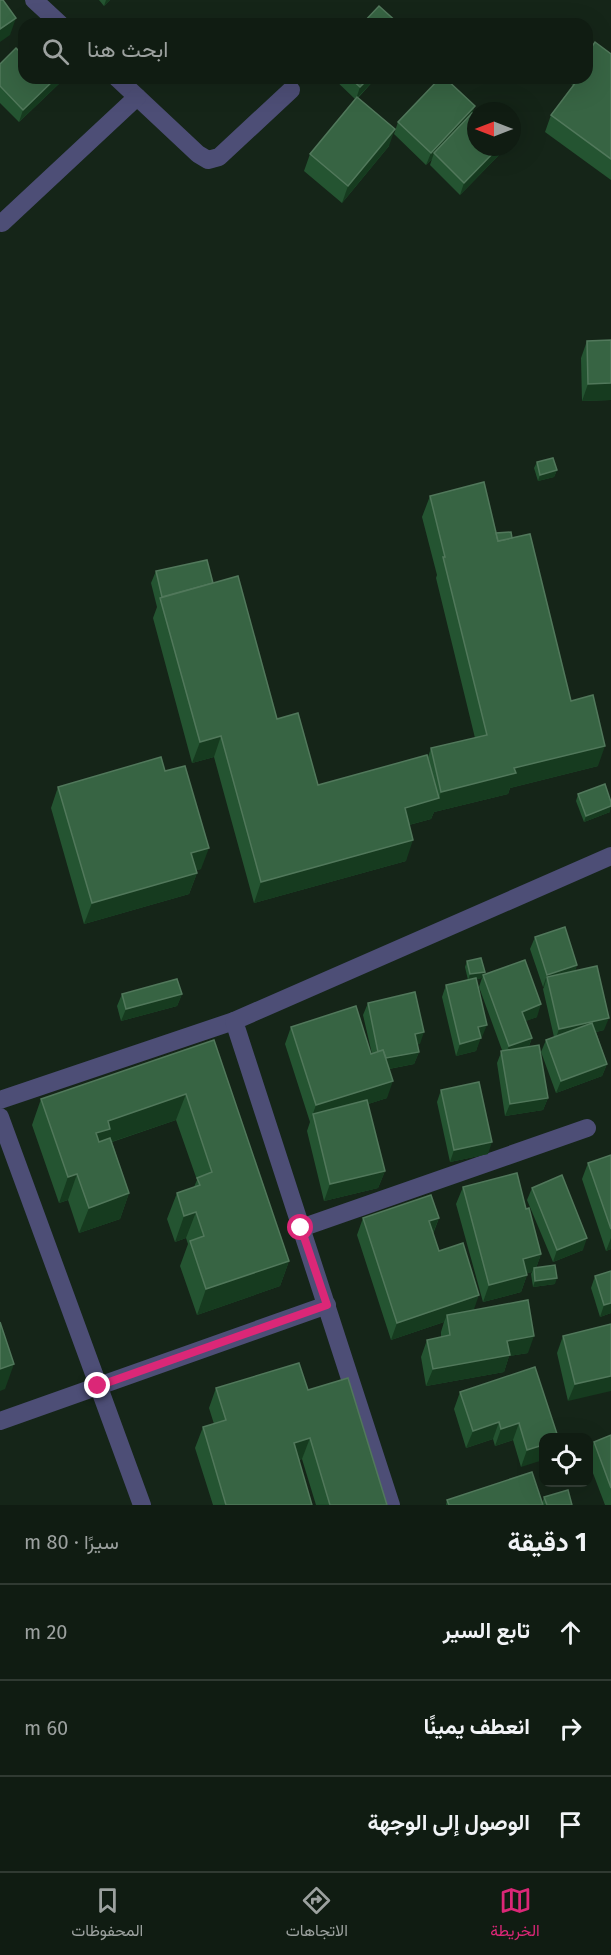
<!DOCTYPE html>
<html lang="ar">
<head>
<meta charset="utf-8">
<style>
  body { margin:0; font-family:"Fira Sans",Vazirmatn,sans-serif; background:#1e2920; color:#f1f3f6; direction:rtl }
  .controls { position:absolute; right:18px; bottom:18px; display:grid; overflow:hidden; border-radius:12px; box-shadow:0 6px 24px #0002 }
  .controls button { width:54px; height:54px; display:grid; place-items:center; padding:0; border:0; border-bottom:2px solid #303a32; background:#101c12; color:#f1f3f6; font:30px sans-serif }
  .compass { position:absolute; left:467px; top:102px; width:54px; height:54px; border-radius:50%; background:#101c12; box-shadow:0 6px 24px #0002; rotate:270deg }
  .stop { position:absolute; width:18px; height:18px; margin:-14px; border:4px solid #db2777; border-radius:50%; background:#fff }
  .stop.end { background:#db2777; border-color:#fff; box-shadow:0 2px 6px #0008 }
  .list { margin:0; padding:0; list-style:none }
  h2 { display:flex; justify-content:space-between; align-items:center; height:78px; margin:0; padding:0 24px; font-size:26px }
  h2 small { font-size:20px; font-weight:400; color:#9ca19f }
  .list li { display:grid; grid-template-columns:39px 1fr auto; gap:18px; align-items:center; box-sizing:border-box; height:96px; padding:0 24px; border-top:2px solid #303a32 }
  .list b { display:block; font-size:22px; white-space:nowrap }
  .list em { font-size:20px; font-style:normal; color:#9ca19f }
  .icon { flex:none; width:33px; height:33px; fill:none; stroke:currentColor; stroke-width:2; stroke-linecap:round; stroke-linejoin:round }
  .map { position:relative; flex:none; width:611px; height:1505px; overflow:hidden; direction:ltr }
  .search { position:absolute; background:#101c12; box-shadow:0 6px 24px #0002; left:18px; right:18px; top:18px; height:66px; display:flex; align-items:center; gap:15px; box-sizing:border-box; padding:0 21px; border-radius:18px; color:#9ca19f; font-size:22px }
  .sheet { height:366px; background:#101c12 }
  nav { display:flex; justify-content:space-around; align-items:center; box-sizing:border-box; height:84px; border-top:2px solid #303a32; background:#101c12; font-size:16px; color:#9ca19f }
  nav a { display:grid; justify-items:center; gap:3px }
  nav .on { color:#db2777 }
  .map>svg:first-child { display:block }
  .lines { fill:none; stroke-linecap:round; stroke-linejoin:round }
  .minor { stroke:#4d4e76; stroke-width:18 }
  .wall { fill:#245431 }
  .shaded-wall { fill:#163b1f }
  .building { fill:#376443; stroke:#51785b; stroke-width:1.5 }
  .route { stroke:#db2777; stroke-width:8 }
</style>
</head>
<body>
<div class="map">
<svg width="611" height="1505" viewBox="0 0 611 1505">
  <rect width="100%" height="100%" fill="#152518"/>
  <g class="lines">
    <g class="minor">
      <path d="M34,0L60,24"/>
      <path d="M117,78L198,154L208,160L219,157L291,90"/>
      <path d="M2,223L137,97"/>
      <path d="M0,1100L234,1021"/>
      <path d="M0,1117L142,1505"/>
      <path d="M301,1228L587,1128"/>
      <path d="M0,1421L327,1305"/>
      <path d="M391,1505L234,1021L611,856"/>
    </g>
  </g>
  <g class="wall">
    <path d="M99,0H110L104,6Z"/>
    <path d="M611,54V180L545,132L551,115L573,85L571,84L573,78H587Z"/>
    <path d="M0,64L65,78L19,122L0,103Z"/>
    <path d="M333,78H376L358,98L389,146L342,203L304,171L310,154L355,99Z"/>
    <path d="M475,106L472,113L476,147H501L499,155L460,195L430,165L432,159L426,165L394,134L398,122Z"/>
    <path d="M611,340V400L582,401L581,358L587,341Z"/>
    <path d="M537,462L557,470L554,477L538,481L534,468Z"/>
    <path d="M430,496L496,533L512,538L571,701L598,766L510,788L508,794L434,812L431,819L409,825L406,861L254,903L214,757L192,763L153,618L157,607L151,583L156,571L213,583L277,719L318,785L428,757L431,748L475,738L436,578L437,575L422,517Z"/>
    <path d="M165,771L201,869L196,870L197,873L189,894L84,924L51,808L58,787Z"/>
    <path d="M578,794L610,812L584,822L576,801Z"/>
    <path d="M535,937L577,965L575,971L604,1030L596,1032L607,1064L602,1076L556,1093L541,1052L546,1040L554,1037L543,989L544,987H543L530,949Z"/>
    <path d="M467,961L485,972L482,978L476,979L482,1037H480L476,1051L456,1056L442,997L446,985L468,980L465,967Z"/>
    <path d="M483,975L537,1017L525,1021L532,1038L529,1046L548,1098L543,1110L505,1116L497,1063L502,1050L479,987Z"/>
    <path d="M122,994H182L177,1006L121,1021L117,1006Z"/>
    <path d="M368,1003L420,1044H417L419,1052L414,1064L389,1069L387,1098L368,1104L385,1171L378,1188L324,1201L307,1131L310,1122L285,1044L291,1027L372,1054L363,1015Z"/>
    <path d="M214,1040L289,1261L280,1286L197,1315L180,1266L188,1244L186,1238L175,1242L167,1219L177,1193L194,1187L197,1180L176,1120L112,1142L129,1193L120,1219L79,1233L68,1200L59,1203L32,1125L41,1099Z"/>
    <path d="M441,1090L488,1154L450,1162L437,1102Z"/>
    <path d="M611,1155V1249L606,1251L582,1179L588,1163Z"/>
    <path d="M463,1187L526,1209L541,1254L536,1268L555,1284L533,1287L531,1274L532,1272L527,1273V1275L521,1292L483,1302L456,1204Z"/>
    <path d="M532,1188L583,1250L553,1262L527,1200Z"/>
    <path d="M363,1218H439L433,1234L439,1251L474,1310L528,1353L509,1356L504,1372L426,1386L421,1357L427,1340L441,1337V1332L444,1322L391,1340L357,1235Z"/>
    <path d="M595,1276L611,1313L600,1317L591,1288Z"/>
    <path d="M611,1324L568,1401L557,1353L563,1336Z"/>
    <path d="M216,1388L308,1390L387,1505H316L302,1459L299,1460L312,1505H213L195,1448L203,1427L214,1424L209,1408Z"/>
    <path d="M460,1392L558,1437L521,1467L513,1440L495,1446L493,1439L466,1448L454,1409Z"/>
    <path d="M611,1435V1505H605L588,1460V1457L594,1442Z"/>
    <path d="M544,1497L572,1505H446L447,1500L542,1503Z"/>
  </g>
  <g class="shaded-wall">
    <path d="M106,0H110L104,6Z"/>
    <path d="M16,18L10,35L0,42V29Z"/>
    <path d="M56,78H65L19,122L23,110Z"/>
    <path d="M369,78H376L356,99L360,87Z"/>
    <path d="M475,106L470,118L434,153L432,159L426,165L431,153Z"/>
    <path d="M395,129L389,146L342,203L348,186Z"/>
    <path d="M499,147H501L499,155L460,195L464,183Z"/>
    <path d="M611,383V400L582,401L588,384Z"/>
    <path d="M557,470L554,477L538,481L540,475Z"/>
    <path d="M221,736L214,757L192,763L200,742Z"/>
    <path d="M605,746L598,766L510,788L508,794L434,812L431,819L397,828L405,808L439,798L441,792L514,768Z"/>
    <path d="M611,806L610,812L584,822L586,816Z"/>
    <path d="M413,840L406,861L254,903L261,882Z"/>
    <path d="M209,848L201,869L184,874L191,853Z"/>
    <path d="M197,873L189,894L84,924L92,903Z"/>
    <path d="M577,965L573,977H547L544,987H543L547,975Z"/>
    <path d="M485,972L482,978L468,981L470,974Z"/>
    <path d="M182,994L177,1006L121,1021L126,1009Z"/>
    <path d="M541,1004L537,1017L518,1024L522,1012Z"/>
    <path d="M609,1018L604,1030L555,1041L559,1029Z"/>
    <path d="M487,1025L482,1037L474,1039L478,1027Z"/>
    <path d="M424,1032L420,1044L411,1046L415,1034Z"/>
    <path d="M481,1038L476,1051L456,1056L460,1044Z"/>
    <path d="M532,1038L527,1050L504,1058L509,1046Z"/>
    <path d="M419,1052L414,1064L378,1071L383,1059Z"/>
    <path d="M607,1064L602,1076L556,1093L561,1081Z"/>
    <path d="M393,1081L387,1098L315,1121L313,1114L310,1122L316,1105Z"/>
    <path d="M186,1094L176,1120L105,1144L87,1159L96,1133L108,1121Z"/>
    <path d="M548,1098L543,1110L505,1116L510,1104Z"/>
    <path d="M492,1142L488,1154L450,1162L454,1150Z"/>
    <path d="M385,1171L378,1188L324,1201L330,1184Z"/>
    <path d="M77,1174L68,1200L59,1203L68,1177Z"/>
    <path d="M129,1193L120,1219L79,1233L89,1208Z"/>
    <path d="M196,1212L186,1238L175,1242L184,1216Z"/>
    <path d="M439,1218L432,1235L429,1221Z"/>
    <path d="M587,1238L583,1250L553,1262L557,1250Z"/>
    <path d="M611,1238V1249L606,1251Z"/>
    <path d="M541,1254L535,1271L534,1268L532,1272L517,1276L523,1259Z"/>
    <path d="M289,1261L280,1286L197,1315L206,1289Z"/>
    <path d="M527,1275L521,1292L483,1302L489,1285Z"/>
    <path d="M557,1278L555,1284L533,1287L535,1281Z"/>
    <path d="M479,1295L473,1312L447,1315L444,1322L391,1340L397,1323Z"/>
    <path d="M611,1303V1313L600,1317L604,1305Z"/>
    <path d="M534,1336L528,1353L509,1356L504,1372L426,1386L433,1369L507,1341Z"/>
    <path d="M14,1364L5,1389L0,1391V1369Z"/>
    <path d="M611,1376V1391L568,1401L575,1384Z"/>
    <path d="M499,1422L493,1439L466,1448L473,1431Z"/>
    <path d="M519,1423L513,1440L495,1446L501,1429Z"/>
    <path d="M310,1438L302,1459L286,1464L294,1443Z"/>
    <path d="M543,1445V1460L521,1467L527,1450Z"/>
  </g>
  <g class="building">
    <path d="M0,0H3L16,18L0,29Z"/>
    <path d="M379,6L399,24H362Z"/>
    <path d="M595,42L611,54V159L551,115L579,78H587V54Z"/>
    <path d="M16,48L24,56V78H56L23,110L0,86V64Z"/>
    <path d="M350,78H369L360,87Z"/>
    <path d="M440,78H445L475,106L431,153L398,122Z"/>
    <path d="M357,97L395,129L348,186L310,154Z"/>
    <path d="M472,113L476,117V147H499L464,183L434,153Z"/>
    <path d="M611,340V383L588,384L587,341Z"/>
    <path d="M553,458L557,470L540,475L537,462Z"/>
    <path d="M484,482L498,541L530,534L571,701L593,695L605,746L514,768L516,773L441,792L431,748L487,735L443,557H445L430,496Z"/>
    <path d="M511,532L512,538L498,541L496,533Z"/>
    <path d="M207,560L213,583L162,597L156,571Z"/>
    <path d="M238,576L277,719L298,713L318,785L427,755L439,798L405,808L413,840L261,882L221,736L200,742L160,598Z"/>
    <path d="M161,757L165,771L185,766L209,848L191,853L197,873L92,903L58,787Z"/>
    <path d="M605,784L611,802V806L586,816L578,794Z"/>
    <path d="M565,927L577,965L547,975L535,937Z"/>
    <path d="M481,958L485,972L470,974L467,961Z"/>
    <path d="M525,960L541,1004L522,1012L532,1038L509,1046L483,975Z"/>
    <path d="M597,966L609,1018L559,1029L547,977Z"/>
    <path d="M476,978L487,1025L478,1027L481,1038L460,1044L446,985Z"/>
    <path d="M177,979L182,994L126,1009L122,994Z"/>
    <path d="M415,992L424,1032L415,1034L419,1052L386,1058L383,1050L378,1052L368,1003Z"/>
    <path d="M356,1006L371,1054L383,1050L393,1081L316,1105L291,1027Z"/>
    <path d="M592,1023L607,1064L561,1081L546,1040Z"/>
    <path d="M214,1040L289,1261L206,1289L190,1241L204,1236L196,1212L184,1216L177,1193L200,1185L197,1178L212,1172L186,1094L108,1121L110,1129L96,1133L99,1142L110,1138L129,1193L89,1208L77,1174L68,1177L41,1099Z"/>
    <path d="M539,1045L548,1098L510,1104L501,1051Z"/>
    <path d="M479,1082L492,1142L454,1150L441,1090Z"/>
    <path d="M367,1100L385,1171L330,1184L313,1114Z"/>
    <path d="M611,1155V1229L588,1163Z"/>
    <path d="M517,1173L526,1209L529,1208L541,1254L523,1259L527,1275L489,1285L463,1187Z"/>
    <path d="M562,1175L587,1238L557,1250L532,1188Z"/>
    <path d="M431,1195L439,1218L429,1221L439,1251L463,1243L479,1295L397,1323L363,1218Z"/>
    <path d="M555,1265L557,1278L535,1281L534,1268Z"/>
    <path d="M611,1271V1303L604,1305L595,1276Z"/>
    <path d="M528,1300L534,1336L507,1341L510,1355L433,1369L427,1340L450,1335L447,1315Z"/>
    <path d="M0,1322L14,1364L0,1369Z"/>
    <path d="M611,1324V1376L575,1384L563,1336Z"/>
    <path d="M299,1363L308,1390L348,1378L387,1505H330L310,1438L294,1443L312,1505H226L203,1427L226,1420L216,1388Z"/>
    <path d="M535,1367L558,1437H543V1445L527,1450L519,1423L501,1429L499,1422L473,1431L460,1392Z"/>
    <path d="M611,1435V1488L594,1442Z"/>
    <path d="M532,1472L543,1505H449L447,1500Z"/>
    <path d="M568,1490L572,1505H547L544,1497Z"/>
  </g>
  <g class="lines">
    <path class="route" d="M98,1386L327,1305L301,1228"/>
  </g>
</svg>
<div class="controls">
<button><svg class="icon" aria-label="locate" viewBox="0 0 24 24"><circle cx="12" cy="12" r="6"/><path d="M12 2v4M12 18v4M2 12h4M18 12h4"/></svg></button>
</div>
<svg class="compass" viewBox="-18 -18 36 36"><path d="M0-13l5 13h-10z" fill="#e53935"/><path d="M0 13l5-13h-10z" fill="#9ca19f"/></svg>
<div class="stop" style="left:301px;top:1228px"></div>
<div class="stop end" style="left:98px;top:1386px"></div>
<div class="search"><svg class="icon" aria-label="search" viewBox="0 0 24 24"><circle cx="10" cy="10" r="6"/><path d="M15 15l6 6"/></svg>ابحث هنا</div>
</div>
<section class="sheet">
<h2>1 دقيقة<small>سيرًا · 80 m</small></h2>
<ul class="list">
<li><svg class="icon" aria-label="ahead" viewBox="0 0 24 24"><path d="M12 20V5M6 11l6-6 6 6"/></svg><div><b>تابع السير</b></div><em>20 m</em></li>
<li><svg class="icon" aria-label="right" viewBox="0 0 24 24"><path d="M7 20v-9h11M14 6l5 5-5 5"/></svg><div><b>انعطف يمينًا</b></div><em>60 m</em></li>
<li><svg class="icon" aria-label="arrive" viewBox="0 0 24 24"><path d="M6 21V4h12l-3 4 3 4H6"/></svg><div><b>الوصول إلى الوجهة</b></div></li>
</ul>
</section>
<nav>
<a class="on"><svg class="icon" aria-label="map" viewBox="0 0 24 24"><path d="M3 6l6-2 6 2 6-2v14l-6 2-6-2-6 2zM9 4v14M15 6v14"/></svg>الخريطة</a>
<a><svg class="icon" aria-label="directions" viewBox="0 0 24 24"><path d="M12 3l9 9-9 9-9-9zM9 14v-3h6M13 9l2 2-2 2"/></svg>الاتجاهات</a>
<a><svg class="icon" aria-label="saved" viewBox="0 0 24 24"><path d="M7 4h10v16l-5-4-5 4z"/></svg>المحفوظات</a>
</nav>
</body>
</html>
